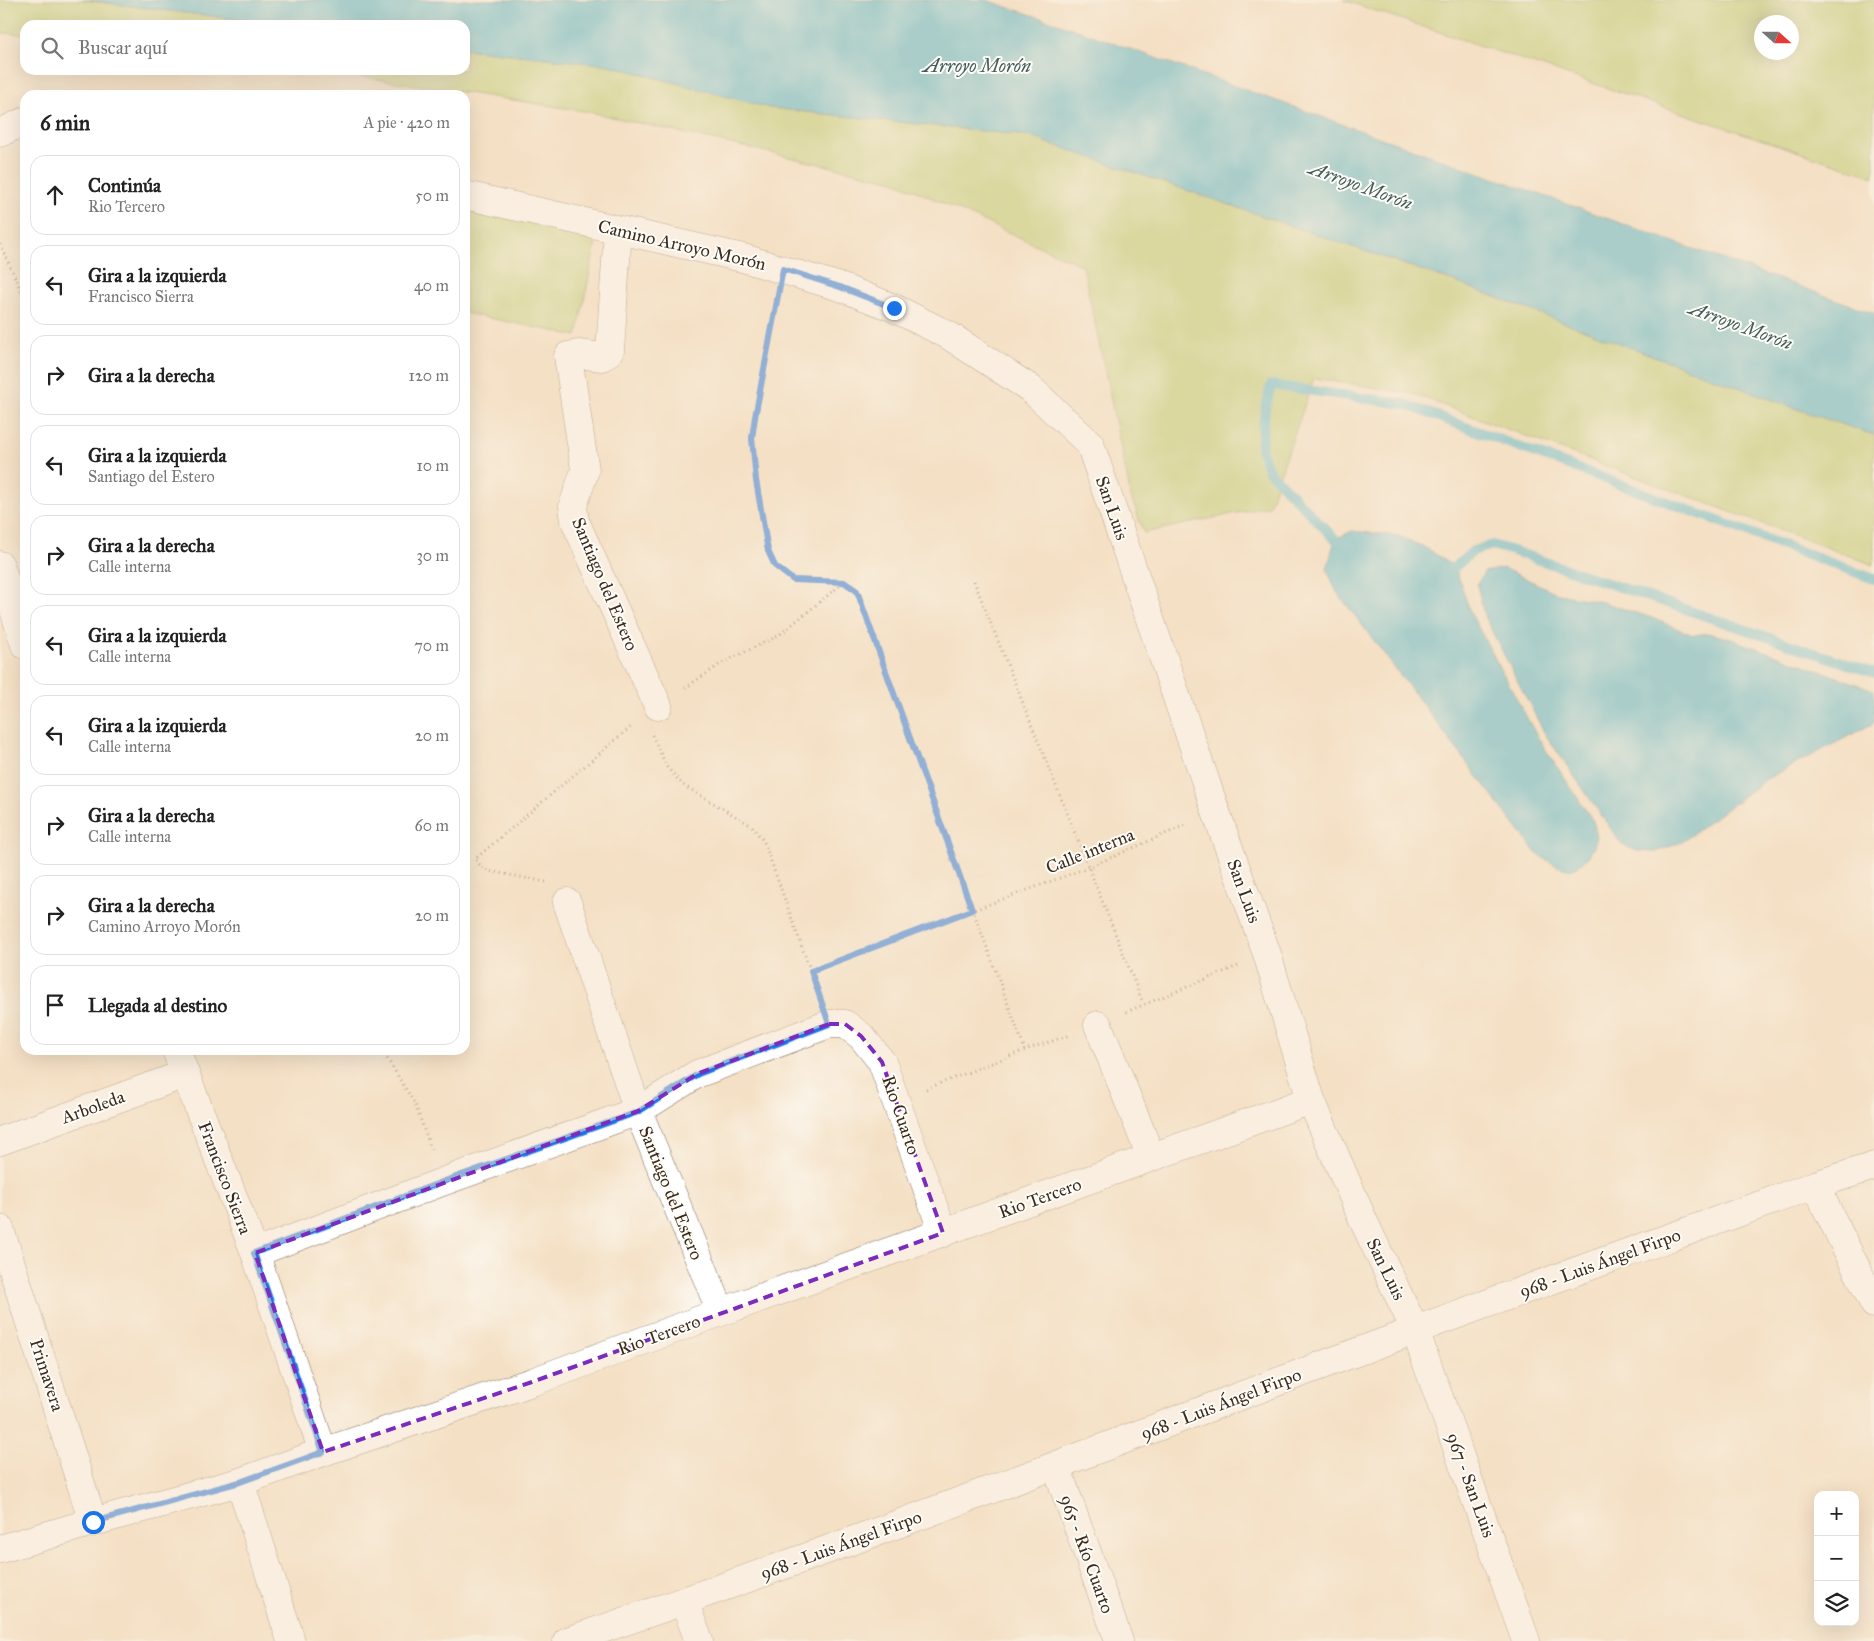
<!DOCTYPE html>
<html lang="es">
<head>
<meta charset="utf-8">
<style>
  body { margin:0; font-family:"IM FELL Great Primer",serif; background:#f2f2f2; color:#222 }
  .controls { position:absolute; right:15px; bottom:15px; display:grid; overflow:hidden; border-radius:10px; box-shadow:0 5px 20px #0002 }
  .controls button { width:45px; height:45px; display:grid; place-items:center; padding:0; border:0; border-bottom:1px solid #e0e0e0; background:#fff; color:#222; font:25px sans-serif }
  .compass { position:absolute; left:1754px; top:15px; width:45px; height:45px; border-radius:50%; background:#fff; box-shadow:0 5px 20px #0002; rotate:111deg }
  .stop { position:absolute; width:15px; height:15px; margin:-11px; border:4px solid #1a73e8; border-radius:50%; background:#fff }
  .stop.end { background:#1a73e8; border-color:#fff; box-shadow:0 1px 5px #0008 }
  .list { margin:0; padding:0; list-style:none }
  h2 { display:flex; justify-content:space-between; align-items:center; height:65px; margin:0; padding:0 20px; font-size:21px }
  h2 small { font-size:16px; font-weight:400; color:#767676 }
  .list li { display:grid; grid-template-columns:32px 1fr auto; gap:15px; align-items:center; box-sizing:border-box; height:80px; margin:0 10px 10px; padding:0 10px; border:1px solid #e0e0e0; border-radius:15px }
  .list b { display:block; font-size:19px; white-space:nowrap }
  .list p { margin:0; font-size:16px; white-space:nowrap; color:#767676 }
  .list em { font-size:16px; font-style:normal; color:#767676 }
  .icon { flex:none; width:28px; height:28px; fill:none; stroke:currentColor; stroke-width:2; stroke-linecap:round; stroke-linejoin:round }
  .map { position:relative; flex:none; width:1874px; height:1641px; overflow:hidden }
  .search { position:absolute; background:#fff; box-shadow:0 5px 20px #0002; left:20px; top:20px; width:450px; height:55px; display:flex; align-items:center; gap:12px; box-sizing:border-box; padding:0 18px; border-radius:15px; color:#767676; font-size:19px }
  .panel { position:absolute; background:#fff; box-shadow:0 5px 20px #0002; left:20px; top:90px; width:450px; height:965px; border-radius:15px }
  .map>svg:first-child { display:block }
  .green { fill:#bacd71; stroke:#7a7c48; fill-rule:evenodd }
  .water { fill:#51b7cf; stroke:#467076 }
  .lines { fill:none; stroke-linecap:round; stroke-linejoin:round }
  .stream { stroke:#51b7cf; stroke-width:10 }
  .minor-casing { stroke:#7c6a58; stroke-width:29 }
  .path { stroke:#7c6a58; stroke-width:3; stroke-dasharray:1 4; stroke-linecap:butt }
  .minor { stroke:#fff; stroke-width:28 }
  .route { stroke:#1a73e8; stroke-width:6 }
  .marked { fill:none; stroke:#7b2cbf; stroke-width:4; stroke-dasharray:10 6; stroke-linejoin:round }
  .labels { text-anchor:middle; stroke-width:4; stroke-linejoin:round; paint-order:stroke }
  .street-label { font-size:18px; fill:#3b2a1e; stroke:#fdfcf7 }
  .water-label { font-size:19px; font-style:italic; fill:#435b5c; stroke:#fdfcf7 }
</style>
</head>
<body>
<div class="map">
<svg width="1874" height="1641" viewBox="0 0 1874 1641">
  <rect width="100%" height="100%" fill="#fdfcf7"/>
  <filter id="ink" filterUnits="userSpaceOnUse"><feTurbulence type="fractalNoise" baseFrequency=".02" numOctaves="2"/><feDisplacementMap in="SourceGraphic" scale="10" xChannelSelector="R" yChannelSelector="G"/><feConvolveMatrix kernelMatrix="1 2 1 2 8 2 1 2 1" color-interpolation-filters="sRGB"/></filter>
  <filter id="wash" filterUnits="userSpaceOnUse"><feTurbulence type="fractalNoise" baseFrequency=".0096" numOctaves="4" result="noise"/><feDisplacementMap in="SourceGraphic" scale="20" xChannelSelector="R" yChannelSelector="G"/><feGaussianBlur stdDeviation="1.12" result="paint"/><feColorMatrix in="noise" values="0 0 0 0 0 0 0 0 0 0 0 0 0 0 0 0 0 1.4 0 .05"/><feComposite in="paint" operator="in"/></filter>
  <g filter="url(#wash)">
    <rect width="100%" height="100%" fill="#f4e0c4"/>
    <g class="green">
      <path d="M0,0H83L281,25H25V34L0,33Z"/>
      <path d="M1343,0H1874V177ZM1792,22V52H1762V22Z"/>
      <path d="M465,49L609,65L770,108L1028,136L1444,278L1800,410L1874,435V565L1410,393L1314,378L1269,506L1144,533L1131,497L1083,266L894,181L590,112L318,70H465Z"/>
      <path d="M465,210L597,237L577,336L465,313Z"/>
    </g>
    <g class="water">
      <path d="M83,0H986L1063,25L1874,313V435L1800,410L1444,278L1028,136L770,108L609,65L465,49V25H281Z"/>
      <path d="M1352,531L1399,536L1426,548L1455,567L1471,614L1538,738L1593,821C1594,826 1596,832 1596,837C1596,850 1582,869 1567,869C1558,868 1543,858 1536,853L1336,591L1327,569L1335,539Z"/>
      <path d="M1503,568L1559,594L1602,602L1652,618L1693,635L1709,633L1731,639L1874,690V723L1765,780L1682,842L1656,852L1637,851L1622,845L1545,734L1485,618L1477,585L1484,572Z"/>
    </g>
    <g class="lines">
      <g class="stream">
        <path d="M1335,539L1269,471L1261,449L1265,409L1271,385L1404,404L1874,579"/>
        <path d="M1455,567L1473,551L1492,545L1513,551L1874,673"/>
      </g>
    </g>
  </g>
  <g filter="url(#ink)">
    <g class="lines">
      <g class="minor-casing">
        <g id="minor">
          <path d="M0,133L25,121"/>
          <path d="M465,195L743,258L840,287L894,308L948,335L1031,389L1090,444L1216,812L1267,954L1311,1100L1364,1222L1415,1330L1526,1641"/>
          <path d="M618,230L610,351L602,357L578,354L568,356L585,470L573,506L575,521L658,706"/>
          <path d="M0,565L25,645"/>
          <path d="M567,902L638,1111L721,1312"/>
          <path d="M1098,1025L1151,1157"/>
          <path d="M176,1050L255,1253L323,1452"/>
          <path d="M0,1141L185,1074"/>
          <path d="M1815,1185L1874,1304"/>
          <path d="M0,1229L93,1522"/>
          <path d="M255,1253L442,1182L638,1111L697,1074L829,1024H845L861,1036L882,1062L943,1233"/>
          <path d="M1056,1466L1119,1641"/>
          <path d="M240,1482L291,1641"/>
          <path d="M0,1549L93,1522L240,1482L323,1452L532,1382L721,1312L1311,1100"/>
          <path d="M684,1601L699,1641"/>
          <path d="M567,1641C852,1545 1132,1436 1413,1331C1546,1281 1681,1234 1815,1185L1874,1166"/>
        </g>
      </g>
      <g class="path">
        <path d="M0,244L25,299"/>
        <path d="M777,299L752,438L755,480L767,551L775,565L793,580L843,582L857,591L973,910L1025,1050"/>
        <path d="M974,581L1143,1003"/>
        <path d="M685,688L722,663L778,636L843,583"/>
        <path d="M652,735L667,767L683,785L752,826L764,842L819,994"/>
        <path d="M546,882L484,870L475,859L633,725"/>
        <path d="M811,971L1089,867L1188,824"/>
        <path d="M1126,1012L1238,966"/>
        <path d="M382,1050L415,1104L432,1152"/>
        <path d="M926,1089L1025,1050L1070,1035"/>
      </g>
      <use href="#minor" class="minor"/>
    </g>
  </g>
  <g class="lines" filter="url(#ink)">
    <path class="route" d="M93,1522L240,1482L323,1452L254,1253L442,1182L638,1112L698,1074L829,1024L811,971L972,910L857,591L844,582L793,580L775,566L768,551L756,480L752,438L755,417L783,269L840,287L894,308"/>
  </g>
  <path d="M0 0H1874V1641H0ZM829,1024H845L861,1036L882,1062L943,1233L532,1382L323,1452L255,1253L638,1111L697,1074Z" fill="#f4e0c4" fill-opacity=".55" fill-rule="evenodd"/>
  <path class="marked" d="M829,1024H845L861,1036L882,1062L943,1233L532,1382L323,1452L255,1253L638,1111L697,1074Z"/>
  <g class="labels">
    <g class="street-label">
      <text transform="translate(682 245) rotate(13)" y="6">Camino Arroyo Morón</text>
      <text transform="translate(1112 508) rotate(71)" y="6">San Luis</text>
      <text transform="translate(605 584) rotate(67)" y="6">Santiago del Estero</text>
      <text transform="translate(1090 851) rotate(-22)" y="6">Calle interna</text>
      <text transform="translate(1244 891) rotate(70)" y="6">San Luis</text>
      <text transform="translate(93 1107) rotate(-20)" y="6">Arboleda</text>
      <text transform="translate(901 1115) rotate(71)" y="6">Rio Cuarto</text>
      <text transform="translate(225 1178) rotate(69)" y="6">Francisco Sierra</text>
      <text transform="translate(671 1193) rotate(68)" y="6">Santiago del Estero</text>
      <text transform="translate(1040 1198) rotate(-20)" y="6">Rio Tercero</text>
      <text transform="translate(1600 1263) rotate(-20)" y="6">968 - Luis Ángel Firpo</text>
      <text transform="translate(1386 1269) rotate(64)" y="6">San Luis</text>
      <text transform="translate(659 1335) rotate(-20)" y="6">Rio Tercero</text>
      <text transform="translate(47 1375) rotate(72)" y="6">Primavera</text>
      <text transform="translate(1221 1404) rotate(-21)" y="6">968 - Luis Ángel Firpo</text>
      <text transform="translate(1471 1485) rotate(70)" y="6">967 - San Luis</text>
      <text transform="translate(841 1545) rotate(-20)" y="6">968 - Luis Ángel Firpo</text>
      <text transform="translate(1087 1554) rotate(70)" y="6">965 - Río Cuarto</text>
    </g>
    <g class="water-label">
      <text x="977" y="72">Arroyo Morón</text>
      <text transform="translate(1361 185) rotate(20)" y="7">Arroyo Morón</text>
      <text transform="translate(1741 325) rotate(20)" y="7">Arroyo Morón</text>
    </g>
  </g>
</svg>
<div class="controls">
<button>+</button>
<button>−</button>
<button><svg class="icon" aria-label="layers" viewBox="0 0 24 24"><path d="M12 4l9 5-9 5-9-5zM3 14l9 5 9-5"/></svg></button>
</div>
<svg class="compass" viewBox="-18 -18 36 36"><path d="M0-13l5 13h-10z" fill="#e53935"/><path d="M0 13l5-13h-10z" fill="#767676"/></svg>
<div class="stop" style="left:93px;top:1522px"></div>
<div class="stop end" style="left:894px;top:308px"></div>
<div class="search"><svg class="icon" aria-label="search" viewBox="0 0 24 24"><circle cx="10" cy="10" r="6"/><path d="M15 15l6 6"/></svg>Buscar aquí</div>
<section class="panel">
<h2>6 min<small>A pie · 420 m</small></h2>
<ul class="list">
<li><svg class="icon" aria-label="ahead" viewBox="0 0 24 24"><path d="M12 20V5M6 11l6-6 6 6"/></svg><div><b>Continúa</b><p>Rio Tercero</p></div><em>50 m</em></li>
<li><svg class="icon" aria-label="left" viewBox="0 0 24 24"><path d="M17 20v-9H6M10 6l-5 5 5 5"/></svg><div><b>Gira a la izquierda</b><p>Francisco Sierra</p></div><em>40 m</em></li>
<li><svg class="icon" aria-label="right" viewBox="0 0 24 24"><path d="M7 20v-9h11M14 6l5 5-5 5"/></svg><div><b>Gira a la derecha</b></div><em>120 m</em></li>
<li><svg class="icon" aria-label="left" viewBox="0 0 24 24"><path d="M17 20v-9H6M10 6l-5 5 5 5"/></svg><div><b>Gira a la izquierda</b><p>Santiago del Estero</p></div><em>10 m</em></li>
<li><svg class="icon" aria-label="right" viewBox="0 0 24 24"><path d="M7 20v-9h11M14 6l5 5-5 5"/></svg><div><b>Gira a la derecha</b><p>Calle interna</p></div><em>30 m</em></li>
<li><svg class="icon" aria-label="left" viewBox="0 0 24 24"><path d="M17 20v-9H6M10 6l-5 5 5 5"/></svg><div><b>Gira a la izquierda</b><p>Calle interna</p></div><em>70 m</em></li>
<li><svg class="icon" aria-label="left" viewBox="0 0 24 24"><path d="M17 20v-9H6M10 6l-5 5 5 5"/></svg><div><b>Gira a la izquierda</b><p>Calle interna</p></div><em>20 m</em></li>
<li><svg class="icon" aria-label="right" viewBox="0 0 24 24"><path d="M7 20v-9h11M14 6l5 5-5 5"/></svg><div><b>Gira a la derecha</b><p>Calle interna</p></div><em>60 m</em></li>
<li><svg class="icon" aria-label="right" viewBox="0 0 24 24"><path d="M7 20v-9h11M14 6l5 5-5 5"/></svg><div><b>Gira a la derecha</b><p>Camino Arroyo Morón</p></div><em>20 m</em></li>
<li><svg class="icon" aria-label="arrive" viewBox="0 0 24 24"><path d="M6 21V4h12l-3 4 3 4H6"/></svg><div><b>Llegada al destino</b></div></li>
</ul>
</section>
</div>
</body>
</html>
